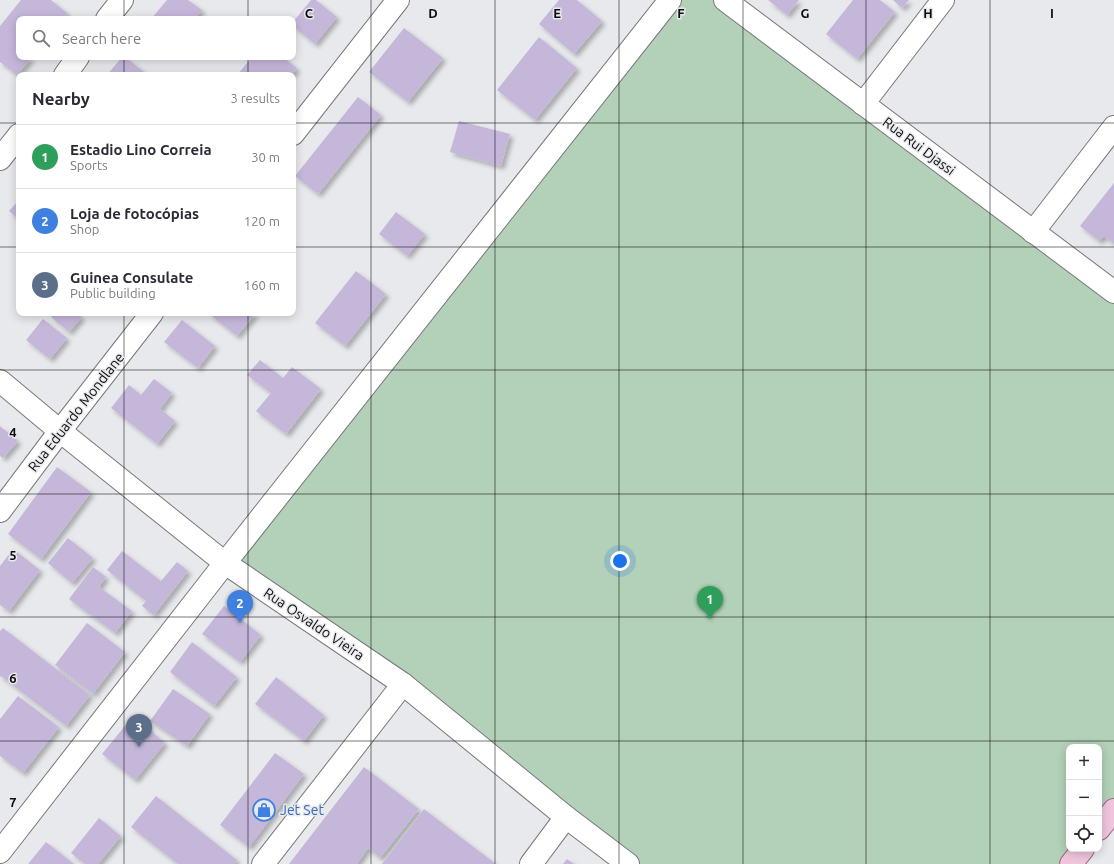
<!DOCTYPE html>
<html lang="en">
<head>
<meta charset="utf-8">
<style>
  body { margin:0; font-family:Ubuntu,sans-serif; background:#f7f7f7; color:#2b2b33 }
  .controls { position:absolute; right:12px; bottom:12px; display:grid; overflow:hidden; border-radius:8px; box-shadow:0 2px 10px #0003 }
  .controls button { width:36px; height:36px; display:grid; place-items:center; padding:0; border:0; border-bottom:1px solid #e1e1e2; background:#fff; color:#2b2b33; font:20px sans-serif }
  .you { position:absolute; left:620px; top:561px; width:14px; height:14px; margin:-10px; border:3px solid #fff; border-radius:50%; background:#1a73e8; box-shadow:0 0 0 6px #1a73e833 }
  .badge { display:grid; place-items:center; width:26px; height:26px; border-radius:50%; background:#0b8043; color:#fff; font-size:13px; font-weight:700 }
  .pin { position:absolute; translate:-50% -33px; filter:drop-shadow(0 1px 2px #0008) }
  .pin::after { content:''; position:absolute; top:21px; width:14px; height:12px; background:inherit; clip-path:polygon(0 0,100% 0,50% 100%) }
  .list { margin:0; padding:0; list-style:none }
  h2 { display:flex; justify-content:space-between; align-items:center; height:52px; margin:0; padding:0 16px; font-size:17px }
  h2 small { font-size:13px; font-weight:400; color:#7c7c81 }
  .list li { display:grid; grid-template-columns:26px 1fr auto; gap:12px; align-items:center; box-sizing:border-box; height:64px; padding:0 16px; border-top:1px solid #e1e1e2 }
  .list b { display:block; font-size:15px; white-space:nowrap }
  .list p { margin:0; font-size:13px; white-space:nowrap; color:#7c7c81 }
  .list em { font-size:13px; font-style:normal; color:#7c7c81 }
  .icon { flex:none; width:22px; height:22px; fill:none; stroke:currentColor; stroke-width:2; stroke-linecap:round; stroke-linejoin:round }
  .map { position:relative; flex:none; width:1114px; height:864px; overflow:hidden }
  .search { position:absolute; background:#fff; box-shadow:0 2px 10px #0003; left:16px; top:16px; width:280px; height:44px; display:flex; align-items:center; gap:10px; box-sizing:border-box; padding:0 14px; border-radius:8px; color:#7c7c81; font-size:15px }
  .panel { position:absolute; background:#fff; box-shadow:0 2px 10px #0003; left:16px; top:72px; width:280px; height:244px; border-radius:8px }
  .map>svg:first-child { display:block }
  .green { fill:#b3d0b8 }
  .building { fill:#c5b7da; filter:url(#shadow) }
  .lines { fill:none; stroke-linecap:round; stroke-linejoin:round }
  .minor-casing { stroke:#78787b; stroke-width:24 }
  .major-casing { stroke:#9a6c85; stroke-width:24 }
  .minor { stroke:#fff; stroke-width:22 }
  .major { stroke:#f0c5dc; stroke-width:22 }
  .grid { fill:none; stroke:#0d0d0e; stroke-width:1; stroke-opacity:0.55 }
  .labels { text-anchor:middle; stroke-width:3; stroke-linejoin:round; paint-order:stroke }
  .street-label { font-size:14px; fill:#0d0d0e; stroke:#e8e9ec }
  .shop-label { font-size:14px; fill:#366cbe; stroke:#e8e9ec; text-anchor:start }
  .grid-label { font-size:13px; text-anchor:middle; font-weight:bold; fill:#0d0d0e; stroke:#e8e9ec; stroke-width:3; stroke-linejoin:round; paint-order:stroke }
</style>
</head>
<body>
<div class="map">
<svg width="1114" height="864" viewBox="0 0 1114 864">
  <defs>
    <filter id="shadow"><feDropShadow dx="3.5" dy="3.5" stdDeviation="2" flood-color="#0004"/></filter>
  </defs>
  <rect width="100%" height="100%" fill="#e8e9ec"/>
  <path class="green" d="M670,0H725L1114,292V807L1099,826V747H1069L1070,864H619L230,562Z"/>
  <g class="building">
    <path d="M21,0H51L67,13L62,19H19V57H32L17,75L0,62V26Z"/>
    <path d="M167,0H188L202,10L195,19H151Z"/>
    <path d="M311,0H316L337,17L315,44L293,26V22Z"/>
    <path d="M559,0H577L602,21L574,54L539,24Z"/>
    <path d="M768,0H799L787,15Z"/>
    <path d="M853,0H880L895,12L857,59L826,34Z"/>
    <path d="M893,0H909L902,8Z"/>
    <path d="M404,28L443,58L408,102L369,72Z"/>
    <path d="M539,37L577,68L535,120L497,90Z"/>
    <path d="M122,57H125L148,75H107Z"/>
    <path d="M252,57H283L297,68L292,75H237Z"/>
    <path d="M358,97L381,115L318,194L295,176Z"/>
    <path d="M459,121L510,134L501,166L450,152Z"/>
    <path d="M1114,183V244L1104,236L1099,241L1080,226Z"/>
    <path d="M19,200V219L9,211Z"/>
    <path d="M396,212L425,234L407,256L379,234Z"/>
    <path d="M356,271L386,294L345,346L315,323Z"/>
    <path d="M54,313H76L82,317L69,332L51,317Z"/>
    <path d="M208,313H256L237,336Z"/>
    <path d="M43,319L67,338L50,359L26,340Z"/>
    <path d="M182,320L215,346L198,368L164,342Z"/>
    <path d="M260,360L283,378L292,367L321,389L286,434L256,411L271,393L247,375Z"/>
    <path d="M154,379L172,393L160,409L175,421L157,444L111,408L129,385L141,395Z"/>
    <path d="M0,426L18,441L3,458L0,456Z"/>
    <path d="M57,467L91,492L41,559L8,534Z"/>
    <path d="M68,538L93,558L72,583L48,563Z"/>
    <path d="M13,549L40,570L9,611L0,605V566Z"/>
    <path d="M122,551L161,581L177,562L188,571L154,615L142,606L146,601L107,570Z"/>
    <path d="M93,567L106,577L99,587L132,611L115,633L69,599Z"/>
    <path d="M224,606L261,635L240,662L202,634Z"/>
    <path d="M87,623L125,652L93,694L55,665Z"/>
    <path d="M3,628L90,695L66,726L1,676L0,677V631Z"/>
    <path d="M192,642L237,677L214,706L170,672Z"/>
    <path d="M276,677L324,715L304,741L255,704Z"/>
    <path d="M173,689L210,714L187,746L150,721Z"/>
    <path d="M18,696L59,727L23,773L0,756V719Z"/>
    <path d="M133,716L165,743L135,780L102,754Z"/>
    <path d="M275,753L304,774L249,847L220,825Z"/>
    <path d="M364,767L419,809L380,858L368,848L357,864H289Z"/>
    <path d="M156,796L237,860L234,864H178L131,827Z"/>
    <path d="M424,809L459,836L496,864H382Z"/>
    <path d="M99,818L121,836L98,864H85L71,853Z"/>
    <path d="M46,842L74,864H28Z"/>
    <path d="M567,859L574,864H563Z"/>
  </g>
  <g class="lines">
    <g class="minor-casing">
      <g id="minor">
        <path d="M725,0L1114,292"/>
        <path d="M107,19L122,0"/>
        <path d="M65,75L78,57"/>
        <path d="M863,104L943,0"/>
        <path d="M293,134L398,0"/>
        <path d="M0,159L19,135"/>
        <path d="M1033,232L1114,127"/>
        <path d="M0,381L60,431L225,563L403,684L566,817L628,864"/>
        <path d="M0,511L60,431L152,313"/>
        <path d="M0,852L225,563L670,0"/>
        <path d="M263,864L403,684"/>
        <path d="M531,864L566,817"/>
      </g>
    </g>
    <g class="major-casing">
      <g id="major">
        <path d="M1099,829L1114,810"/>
        <path d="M1071,864L1083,849"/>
      </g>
    </g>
    <use href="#minor" class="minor"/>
    <use href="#major" class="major"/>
  </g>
  <path class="grid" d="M124,0V19M248,0V19M371,0V864M495,0V864M619,0V864M743,0V864M866,0V864M990,0V864M124,57V75M248,57V75M0,123H19M293,123H1114M0,247H19M293,247H1114M124,313V864M248,313V864M0,370H1114M0,494H1114M0,617H1114M0,741H1114"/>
  <defs>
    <g id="shop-ring" transform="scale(1.15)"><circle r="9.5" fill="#e8e9ec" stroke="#3f7fe0" stroke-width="1.5"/><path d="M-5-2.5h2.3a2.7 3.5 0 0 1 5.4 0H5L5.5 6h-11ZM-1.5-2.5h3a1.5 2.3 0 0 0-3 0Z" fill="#3f7fe0"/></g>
  </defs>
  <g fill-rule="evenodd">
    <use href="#shop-ring" x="264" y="810"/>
  </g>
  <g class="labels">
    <g class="street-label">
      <text transform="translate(919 146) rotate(37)" y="5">Rua Rui Djassi</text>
      <text transform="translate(76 412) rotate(-52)" y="5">Rua Eduardo Mondlane</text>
      <text transform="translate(314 624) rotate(34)" y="5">Rua Osvaldo Vieira</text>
    </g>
    <g class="shop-label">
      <text x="280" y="815">Jet Set</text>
    </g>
  </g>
  <g class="grid-label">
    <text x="309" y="18">C</text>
    <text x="433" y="18">D</text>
    <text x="557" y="18">E</text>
    <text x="681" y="18">F</text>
    <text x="805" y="18">G</text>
    <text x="928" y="18">H</text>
    <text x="1052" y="18">I</text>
    <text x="13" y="437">4</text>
    <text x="13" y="560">5</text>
    <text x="13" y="683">6</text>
    <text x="13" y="807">7</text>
  </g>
</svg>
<div class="controls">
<button>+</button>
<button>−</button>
<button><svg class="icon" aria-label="locate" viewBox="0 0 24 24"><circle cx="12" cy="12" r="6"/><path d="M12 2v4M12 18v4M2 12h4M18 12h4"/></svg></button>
</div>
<div class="you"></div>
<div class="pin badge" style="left:710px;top:619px;background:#2e9e5b">1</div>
<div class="pin badge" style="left:240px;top:623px;background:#3f7fe0">2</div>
<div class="pin badge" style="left:139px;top:747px;background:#5c6f8a">3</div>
<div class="search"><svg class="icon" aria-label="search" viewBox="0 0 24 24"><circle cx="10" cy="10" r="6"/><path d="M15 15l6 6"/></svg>Search here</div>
<section class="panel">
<h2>Nearby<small>3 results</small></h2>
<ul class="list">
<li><span class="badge" style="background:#2e9e5b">1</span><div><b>Estadio Lino Correia</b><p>Sports</p></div><em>30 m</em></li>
<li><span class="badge" style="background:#3f7fe0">2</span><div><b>Loja de fotocópias</b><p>Shop</p></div><em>120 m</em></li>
<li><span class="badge" style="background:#5c6f8a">3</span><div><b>Guinea Consulate</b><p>Public building</p></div><em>160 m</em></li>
</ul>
</section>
</div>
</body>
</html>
